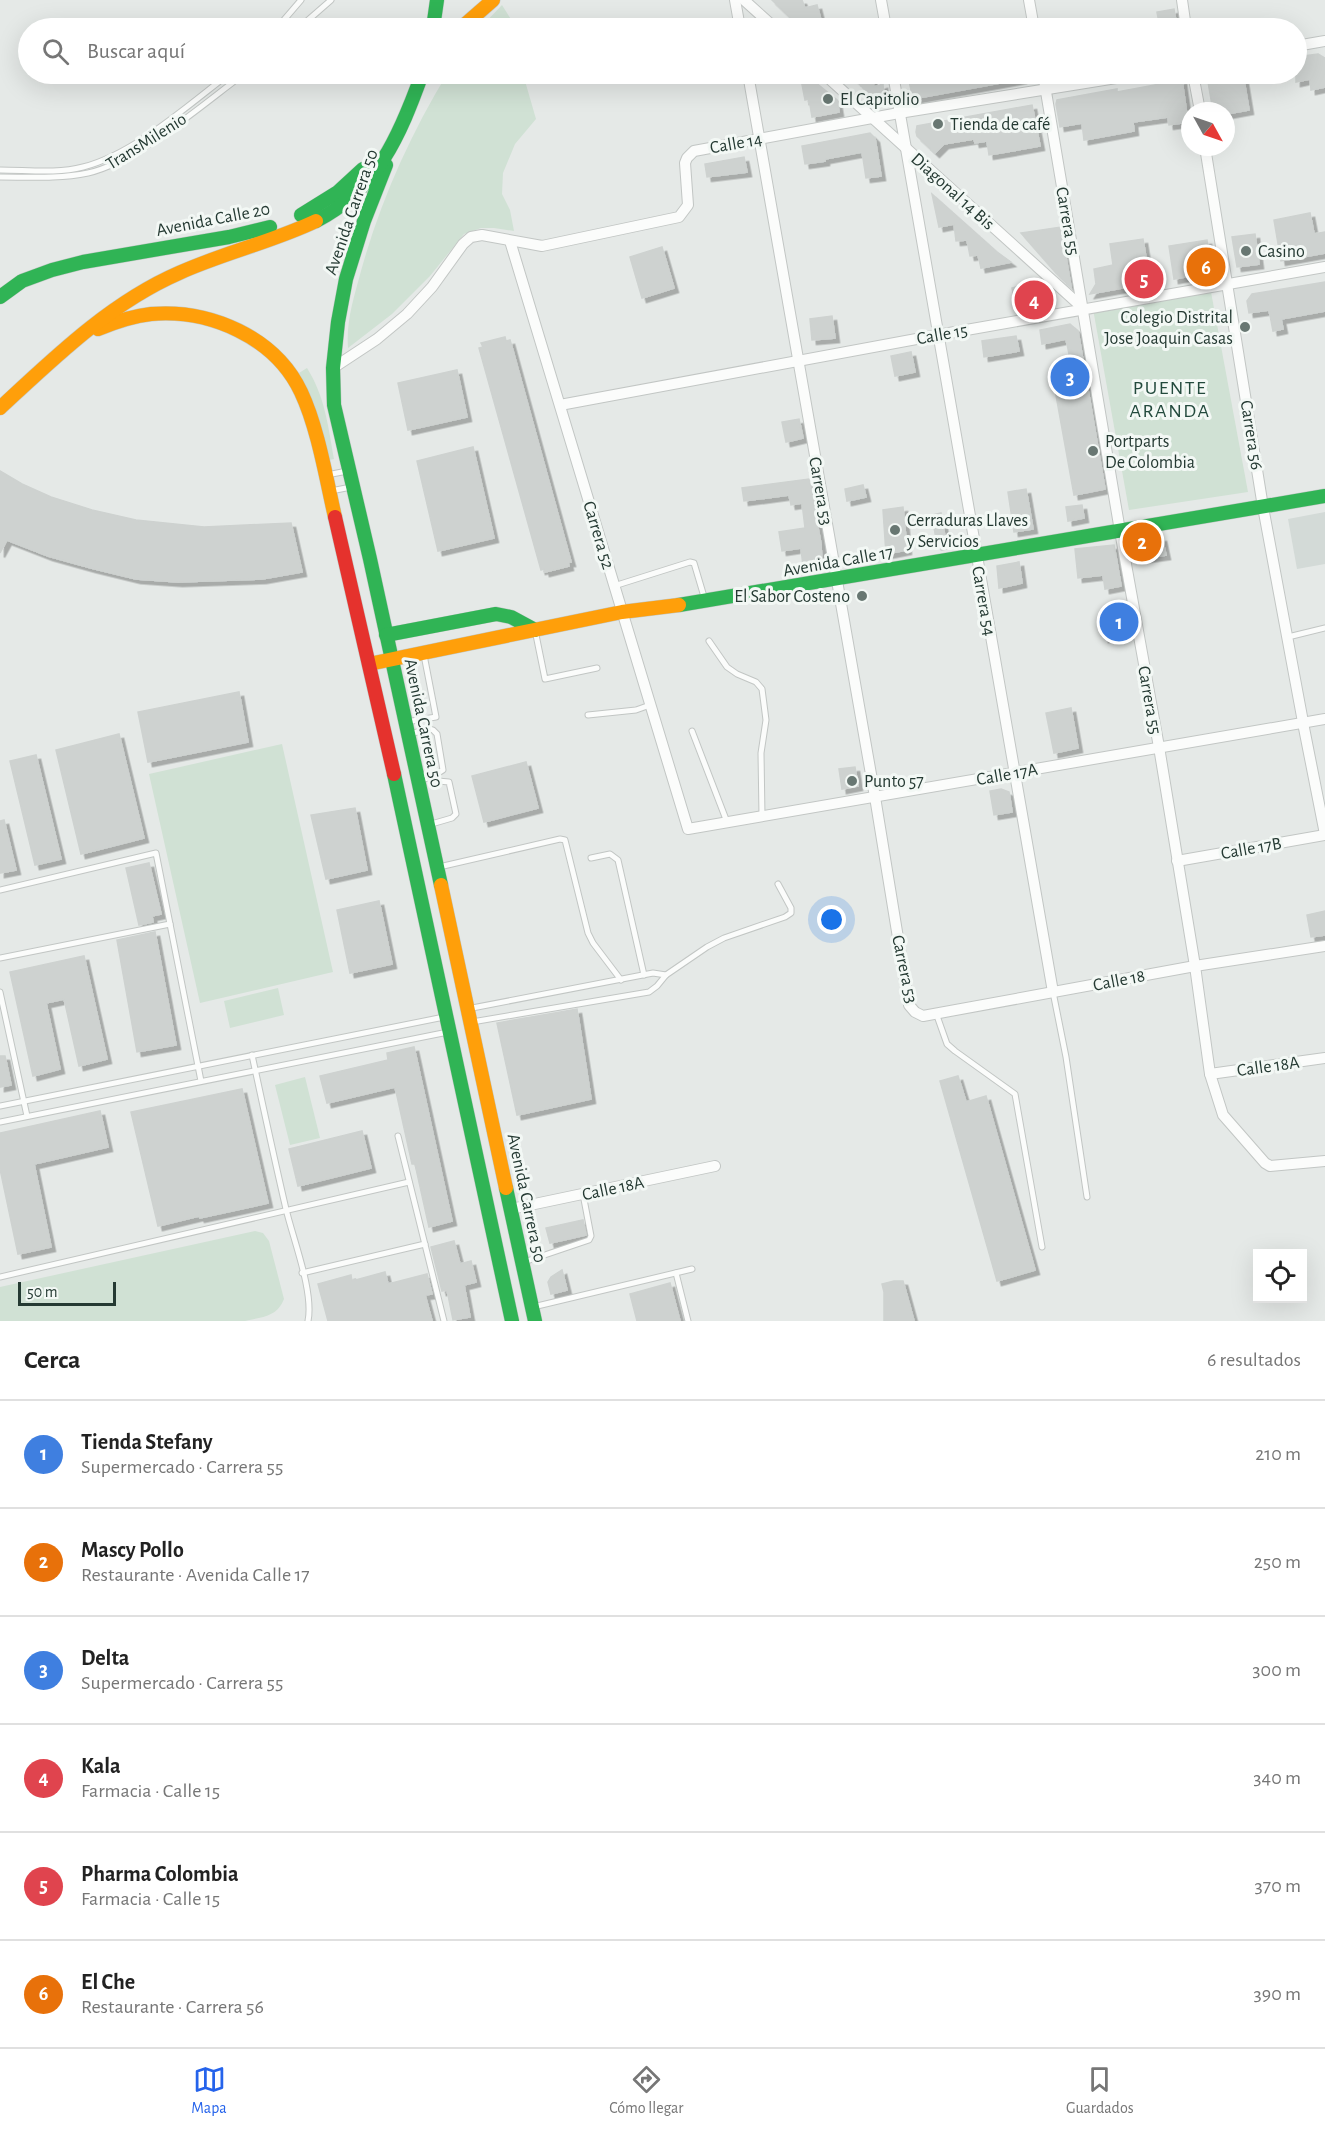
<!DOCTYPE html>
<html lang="es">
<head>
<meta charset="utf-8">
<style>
  body { margin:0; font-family:"Alegreya Sans",sans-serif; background:#f6f6f6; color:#222 }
  .controls { position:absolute; right:18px; bottom:18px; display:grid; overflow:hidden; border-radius:0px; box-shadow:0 6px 24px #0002 }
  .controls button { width:54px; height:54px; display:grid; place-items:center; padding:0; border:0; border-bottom:2px solid #e0e0e0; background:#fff; color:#222; font:30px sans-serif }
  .compass { position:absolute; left:1181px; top:102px; width:54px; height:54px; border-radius:50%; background:#fff; box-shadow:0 6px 24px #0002; rotate:130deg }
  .scale { position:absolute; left:18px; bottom:15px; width:98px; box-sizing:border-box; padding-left:6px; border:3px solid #253a33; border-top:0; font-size:16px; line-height:21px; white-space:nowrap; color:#253a33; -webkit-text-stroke:4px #f3f8f5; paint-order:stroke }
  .you { position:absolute; left:832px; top:920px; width:21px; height:21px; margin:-15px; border:4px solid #fff; border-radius:50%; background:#1a73e8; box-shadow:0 0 0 9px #1a73e833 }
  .badge { display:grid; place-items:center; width:39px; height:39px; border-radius:50%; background:#2563eb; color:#fff; font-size:20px; font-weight:700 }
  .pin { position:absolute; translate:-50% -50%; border:3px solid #fff; box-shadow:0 2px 6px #0006 }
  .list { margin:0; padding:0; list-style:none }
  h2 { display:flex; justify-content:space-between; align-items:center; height:78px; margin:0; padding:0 24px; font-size:26px }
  h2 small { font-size:20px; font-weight:400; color:#767676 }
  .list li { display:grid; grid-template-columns:39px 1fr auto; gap:18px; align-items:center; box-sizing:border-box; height:108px; padding:0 24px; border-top:2px solid #e0e0e0 }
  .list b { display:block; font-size:22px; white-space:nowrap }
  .list p { margin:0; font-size:20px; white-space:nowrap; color:#767676 }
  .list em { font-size:20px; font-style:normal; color:#767676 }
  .icon { flex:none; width:33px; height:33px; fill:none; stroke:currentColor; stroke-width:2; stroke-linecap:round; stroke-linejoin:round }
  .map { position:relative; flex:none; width:1325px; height:1321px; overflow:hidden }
  .search { position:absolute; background:#fff; box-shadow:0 6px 24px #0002; left:18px; right:18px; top:18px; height:66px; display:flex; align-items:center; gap:15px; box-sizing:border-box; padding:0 21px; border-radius:33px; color:#767676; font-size:22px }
  .sheet { height:726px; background:#fff }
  nav { display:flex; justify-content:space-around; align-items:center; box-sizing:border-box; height:84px; border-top:2px solid #e0e0e0; background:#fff; font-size:16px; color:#767676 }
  nav a { display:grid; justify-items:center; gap:3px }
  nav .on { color:#2563eb }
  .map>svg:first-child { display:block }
  .built { fill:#d3dad7 }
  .green { fill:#d0e1d4 }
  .building { fill:#ced2d0; stroke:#ced2d0; stroke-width:1.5; filter:url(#shadow) }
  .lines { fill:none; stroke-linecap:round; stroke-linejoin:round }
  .lane-casing { stroke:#c2c6c4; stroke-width:7 }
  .street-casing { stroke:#c2c6c4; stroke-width:12 }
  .fast-casing { stroke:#c1c7c4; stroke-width:15 }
  .slow-casing { stroke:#c1c7c4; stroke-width:15 }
  .jam-casing { stroke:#c1c7c4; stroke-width:15 }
  .lane { stroke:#fbfcfb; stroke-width:5 }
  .street { stroke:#fbfcfb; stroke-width:10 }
  .fast { stroke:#30b455; stroke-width:14 }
  .slow { stroke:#ff9f0a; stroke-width:14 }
  .jam { stroke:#e5322d; stroke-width:14 }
  .poi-dot { fill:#687772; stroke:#f3f8f5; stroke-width:2 }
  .labels { text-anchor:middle; stroke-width:6; stroke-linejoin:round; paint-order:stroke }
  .poi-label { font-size:18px; fill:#253a33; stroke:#f3f8f5; text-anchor:start }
  .street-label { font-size:18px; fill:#253a33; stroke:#f3f8f5 }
  .neighbourhood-label { font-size:20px; letter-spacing:1.5px; fill:#234a3d; stroke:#f3f8f5 }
</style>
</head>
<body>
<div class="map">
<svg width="1325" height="1321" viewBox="0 0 1325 1321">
  <defs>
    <filter id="shadow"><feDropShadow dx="4.5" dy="4.5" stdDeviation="0" flood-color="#0004"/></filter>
  </defs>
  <rect width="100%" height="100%" fill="#e5e9e7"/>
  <path class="built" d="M1325,512V564L1297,569L1288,519Z"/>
  <g class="green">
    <path d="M502,5L514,24L515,28H480Z"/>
    <path d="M447,74H523L536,119L515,144L503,173L502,194L510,210L514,231L494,228H481L464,234L430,276L392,314L348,348C346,321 354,297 361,271C380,202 410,135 447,74Z"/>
    <path d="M1211,292L1248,492L1129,510L1093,309Z"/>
    <path d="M307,368C325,397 328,425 334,459L329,460L314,404L299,373Z"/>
    <path d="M282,744L333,972L200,1003L149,774Z"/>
    <path d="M278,988L284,1015L230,1028L224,1001Z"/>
    <path d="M305,1077L320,1138L290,1145L275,1085Z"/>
    <path d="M255,1231L263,1233L269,1241L284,1299C277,1317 262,1317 245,1321H0V1287Z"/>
  </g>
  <g class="building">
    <path d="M772,0H802L805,8L817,5L823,28H801Z"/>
    <path d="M1174,9L1177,28H1160L1157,12Z"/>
    <path d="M1318,54L1325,58V87L1311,90L1310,79L1296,82V57Z"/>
    <path d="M800,74H805L837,100L839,112L812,117L809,99L805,100Z"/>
    <path d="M849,74H871L874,87L883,84L884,98L878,101Z"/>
    <path d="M942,74H1021L1022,79L913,99L909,81Z"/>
    <path d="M1225,74H1243L1249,110L1226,114V111H1213L1207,76Z"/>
    <path d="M1182,80L1188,122L1169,125L1168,117L1133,122L1134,131L1084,140L1082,123L1060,127L1056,104L1057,100L1117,89V92Z"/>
    <path d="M1032,105L1040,146L989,155L987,141L975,143L974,139L944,144L935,153L917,136L916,132L917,126Z"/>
    <path d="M870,133L875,138L881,176L866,178L862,152L825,159V161L805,164L802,146Z"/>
    <path d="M744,157L747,172L707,177L705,164Z"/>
    <path d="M932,194L997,252L1011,262L981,268L978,255L970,256L967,240L956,241L954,224L939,227Z"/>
    <path d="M1310,213L1314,234L1325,232V253L1281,261L1274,220Z"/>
    <path d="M1061,227L1071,287L1056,273L1021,233Z"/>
    <path d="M1255,234L1259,264L1237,267L1232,237Z"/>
    <path d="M1143,239L1150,283L1090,294L1096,284L1094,269L1113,265L1110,244Z"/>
    <path d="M1207,240L1212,272L1174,279L1169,246Z"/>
    <path d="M662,247L674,288L642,298L630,257Z"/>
    <path d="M1325,282V311L1281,319L1283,329L1273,331L1269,310L1249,313L1247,301L1252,294Z"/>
    <path d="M1032,283L1050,298L1016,307L1012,288Z"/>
    <path d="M832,316L835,338L812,340L810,319Z"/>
    <path d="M1070,324L1078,331L1105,489L1074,495L1052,373L1072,369L1066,339L1042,344L1040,330Z"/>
    <path d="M1016,336L1019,351L984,357L982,341Z"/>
    <path d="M505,337L506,341L510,340L571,562H568L569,566L545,572L544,569L541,570L479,348L483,347L481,343Z"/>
    <path d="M911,352L915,372L895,376L891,356Z"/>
    <path d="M457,370L467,417L408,430L398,383Z"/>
    <path d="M799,419L803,438L786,442L782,422Z"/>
    <path d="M473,447L494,538L438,551L417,461Z"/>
    <path d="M0,471L22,484L51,497L92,510L136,520L204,527L291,523L302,572L262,579L178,582L136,579L91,568L48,556L7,540L0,553Z"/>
    <path d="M809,479L821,544L822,565L803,567L801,548L782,551L779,532L805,528L802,503L791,505L789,495L744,501L742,488Z"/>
    <path d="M863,485L866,497L847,501L845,489Z"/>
    <path d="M1026,489L1033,529L1014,532L1008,492Z"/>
    <path d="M1082,505L1084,518L1068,521L1066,507Z"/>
    <path d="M903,507L907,550L886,554L883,510Z"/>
    <path d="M941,513L946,543L937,545L932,515Z"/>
    <path d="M1162,537L1166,555L1145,558L1142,540Z"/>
    <path d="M1114,545L1121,586L1105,589L1103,575L1078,578L1075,549Z"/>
    <path d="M1019,562L1022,583L999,588L997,566Z"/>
    <path d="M1124,618L1126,634L1104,638L1101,623Z"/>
    <path d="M239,692L248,742L148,762L138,712Z"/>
    <path d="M1071,708L1078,748L1054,753L1046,713Z"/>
    <path d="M119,734L144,838L81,854L56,750Z"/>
    <path d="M36,755L61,859L35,865L10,761Z"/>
    <path d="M526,762L538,808L484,822L472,776Z"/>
    <path d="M855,767L858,786L842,789L839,769Z"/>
    <path d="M1001,789L1009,792L1012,812L994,815L990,791Z"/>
    <path d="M355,808L367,870L326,879L311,815Z"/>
    <path d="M4,820L16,870L0,873V821Z"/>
    <path d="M149,863L161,914L152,916L153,922L139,925L126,868Z"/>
    <path d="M379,901L392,964L350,973L337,910Z"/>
    <path d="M1325,911V935L1311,937L1307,915Z"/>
    <path d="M155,932L176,1045L137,1052L117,940Z"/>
    <path d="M84,956L107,1059L79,1066L64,999L46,1003L60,1069L33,1076L10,972Z"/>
    <path d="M577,1009L591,1099L517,1115L497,1023Z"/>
    <path d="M414,1047L452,1221L429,1227L415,1164H412L395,1087L327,1103L320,1076L388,1060L387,1053Z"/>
    <path d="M0,1056H5L11,1085L0,1087Z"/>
    <path d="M958,1076L966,1102L986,1096L1035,1270L997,1281L940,1081Z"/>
    <path d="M242,1089L268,1203L200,1218L199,1216L158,1226L131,1112Z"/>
    <path d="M100,1111L108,1147L34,1164L51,1247L18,1254L0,1169V1133Z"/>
    <path d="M362,1131L371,1168L298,1186L289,1149Z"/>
    <path d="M583,1220L586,1235L550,1243L546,1228Z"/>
    <path d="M454,1241L460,1264L471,1261L476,1282L464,1285L470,1317L453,1320L447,1290L442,1291L431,1247Z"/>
    <path d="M562,1270L567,1290L551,1294L548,1282L551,1277Z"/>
    <path d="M385,1272L388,1284L427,1274L432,1294L425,1295L432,1321H328L318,1284L351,1275L352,1281Z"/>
    <path d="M894,1281H903L914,1321H884V1292L882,1284Z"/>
    <path d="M670,1283L680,1321H637L630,1294Z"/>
  </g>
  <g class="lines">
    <g class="lane-casing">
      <g id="lane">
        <path d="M277,28L301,0"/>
        <path d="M299,28L331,0"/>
        <path d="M0,170C27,170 57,174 83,167C134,154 187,106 229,74"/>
        <path d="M0,177C29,177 59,179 88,173C137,162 203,104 244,74"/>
        <path d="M327,475L347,471"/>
        <path d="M331,491L351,487"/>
        <path d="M614,586L690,562L694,563L705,600"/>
        <path d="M535,630L545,679L597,668"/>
        <path d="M1288,637L1325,628"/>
        <path d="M709,641L727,667L737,674L756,682L762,689L766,720L761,753L762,816"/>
        <path d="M588,715L636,710L650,705"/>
        <path d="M406,722L436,717L424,655"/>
        <path d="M692,731L727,822"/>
        <path d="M409,734L430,729L433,730L437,734L443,770L432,777L420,780"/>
        <path d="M428,825L452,818L456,814L449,782L438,781L432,777"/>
        <path d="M591,858L610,854L618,860L644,975"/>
        <path d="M439,867L560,839L565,840L588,933L593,943L621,980"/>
        <path d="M0,890L156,853L201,1081"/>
        <path d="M0,958L170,924"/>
        <path d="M0,992L27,1116"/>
        <path d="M1053,992L1066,1057L1087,1197"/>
        <path d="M467,1009L653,973L666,975"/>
        <path d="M936,1013L947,1044L955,1051L1015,1094L1042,1247"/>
        <path d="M472,1022L649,992L657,986L666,975L707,947L724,938L785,917L791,913V908L778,884"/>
        <path d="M252,1055C263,1106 274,1158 286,1209C293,1239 314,1292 308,1321"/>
        <path d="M0,1106L444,1017"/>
        <path d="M0,1122L448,1032"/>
        <path d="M398,1136L444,1321"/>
        <path d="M524,1262L589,1240L591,1236L583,1194"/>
        <path d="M302,1273L425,1244"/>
        <path d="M676,1273L688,1321"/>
        <path d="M0,1277L409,1182"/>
        <path d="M533,1307L692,1269"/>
      </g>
    </g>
    <g class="street-casing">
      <g id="street">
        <path d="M735,0L740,28"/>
        <path d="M744,0L775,28"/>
        <path d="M881,0L886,28"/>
        <path d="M1029,0L1034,28"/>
        <path d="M1182,0L1186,28"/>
        <path d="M1296,46L1325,41"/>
        <path d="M748,74L875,797L909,1005L915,1012L923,1016L1195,966L1325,946"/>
        <path d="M824,74L1084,309"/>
        <path d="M893,74L1053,992"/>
        <path d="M1043,74L1120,531L1159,747L1195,966L1210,1074L1223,1115L1265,1163L1270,1166L1325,1161"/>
        <path d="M1193,74L1200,111"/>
        <path d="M1205,147L1263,507L1303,722"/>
        <path d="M510,241L688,829L1325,719"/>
        <path d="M333,368L377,339L407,314L432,287L463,244L471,237L482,235L542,246L679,217L688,205L685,163L687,158L694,151L899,113L1141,74"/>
        <path d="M560,405L938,335L1325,267"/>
        <path d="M1303,723L1325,834"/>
        <path d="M1177,861L1325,835"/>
        <path d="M1210,1074L1325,1058"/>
        <path d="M511,1209L715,1166"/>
      </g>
    </g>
    <g class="fast-casing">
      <g id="fast">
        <path d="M433,28L437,0"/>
        <path d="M386,165L364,221L346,279L338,322L333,368L334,405L370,559L441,885"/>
        <path d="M301,215L338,192L363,169"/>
        <path d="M316,221C377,190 400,135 422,74"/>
        <path d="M0,297L22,281L52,270L83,262L229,237L270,227"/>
        <path d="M679,605L1325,496"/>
        <path d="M386,635L496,614L511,617L535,630"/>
        <path d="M394,774L512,1321"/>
        <path d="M506,1188L535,1321"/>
      </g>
    </g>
    <g class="slow-casing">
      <g id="slow">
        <path d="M461,28L493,0"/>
        <path d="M98,329C115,322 132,316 151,314C210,309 275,337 301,392C318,428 326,478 335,517"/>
        <path d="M0,408C54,358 110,303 179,273C223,253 272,242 316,221"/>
        <path d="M369,664L622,612L679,605"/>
        <path d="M441,885L506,1188"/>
      </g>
    </g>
    <g class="jam-casing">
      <path id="jam" d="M335,517L394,774"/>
    </g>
    <use href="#lane" class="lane"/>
    <use href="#street" class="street"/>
    <use href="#fast" class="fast"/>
    <use href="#slow" class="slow"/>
    <use href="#jam" class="jam"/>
  </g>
  <g class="poi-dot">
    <circle cx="828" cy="99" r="6"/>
    <circle cx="938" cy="124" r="6"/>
    <circle cx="1246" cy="251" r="6"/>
    <circle cx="1245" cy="327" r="6"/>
    <circle cx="1093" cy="451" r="6"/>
    <circle cx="895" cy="530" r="6"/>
    <circle cx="862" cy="596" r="6"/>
    <circle cx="852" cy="781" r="6"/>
  </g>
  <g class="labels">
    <g class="poi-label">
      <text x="840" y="105">El Capitolio</text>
      <text x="950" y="130">Tienda de café</text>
      <text x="1258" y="257">Casino</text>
      <text x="1233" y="323" text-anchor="end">Colegio Distrital<tspan x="1233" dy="21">Jose Joaquin Casas</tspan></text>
      <text x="1105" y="447">Portparts<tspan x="1105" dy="21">De Colombia</tspan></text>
      <text x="907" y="526">Cerraduras Llaves<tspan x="907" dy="21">y Servicios</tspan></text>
      <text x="850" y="602" text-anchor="end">El Sabor Costeno</text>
      <text x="864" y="787">Punto 57</text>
    </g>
    <g class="street-label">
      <text transform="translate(146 141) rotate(-32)" y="6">TransMilenio</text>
      <text transform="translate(736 143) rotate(-10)" y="6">Calle 14</text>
      <text transform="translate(953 191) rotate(42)" y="6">Diagonal 14 Bis</text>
      <text transform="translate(351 212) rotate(-71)" y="6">Avenida Carrera 50</text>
      <text transform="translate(213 219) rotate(-11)" y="6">Avenida Calle 20</text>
      <text transform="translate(1068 221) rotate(80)" y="6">Carrera 55</text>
      <text transform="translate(942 334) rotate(-10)" y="6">Calle 15</text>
      <text transform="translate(1252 435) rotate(81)" y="6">Carrera 56</text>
      <text transform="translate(821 491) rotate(80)" y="6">Carrera 53</text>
      <text transform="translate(599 535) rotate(73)" y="6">Carrera 52</text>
      <text transform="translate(838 561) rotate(-10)" y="6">Avenida Calle 17</text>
      <text transform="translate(984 601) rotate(80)" y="6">Carrera 54</text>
      <text transform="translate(1150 700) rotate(80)" y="6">Carrera 55</text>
      <text transform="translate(424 723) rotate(78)" y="6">Avenida Carrera 50</text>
      <text transform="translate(1007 774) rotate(-10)" y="6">Calle 17A</text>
      <text transform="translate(1251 848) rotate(-10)" y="6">Calle 17B</text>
      <text transform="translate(905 969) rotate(78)" y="6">Carrera 53</text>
      <text transform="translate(1119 980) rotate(-11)" y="6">Calle 18</text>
      <text transform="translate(1268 1066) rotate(-8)" y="6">Calle 18A</text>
      <text transform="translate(613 1188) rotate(-12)" y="6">Calle 18A</text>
      <text transform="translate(527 1198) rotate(78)" y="6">Avenida Carrera 50</text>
    </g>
    <g class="neighbourhood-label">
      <text x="1170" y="394">PUENTE<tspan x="1170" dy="23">ARANDA</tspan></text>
    </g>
  </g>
</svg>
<div class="controls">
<button><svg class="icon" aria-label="locate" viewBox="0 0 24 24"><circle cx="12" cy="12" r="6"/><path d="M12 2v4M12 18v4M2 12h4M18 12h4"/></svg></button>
</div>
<svg class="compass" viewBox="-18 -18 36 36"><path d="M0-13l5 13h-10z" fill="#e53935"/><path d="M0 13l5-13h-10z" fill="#767676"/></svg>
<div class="scale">50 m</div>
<div class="you"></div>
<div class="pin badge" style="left:1119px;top:622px;background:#3f7fe0">1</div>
<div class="pin badge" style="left:1142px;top:542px;background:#e8710a">2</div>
<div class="pin badge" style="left:1070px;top:377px;background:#3f7fe0">3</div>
<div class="pin badge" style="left:1034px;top:300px;background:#e0444e">4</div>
<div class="pin badge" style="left:1144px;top:279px;background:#e0444e">5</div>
<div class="pin badge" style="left:1206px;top:267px;background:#e8710a">6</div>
<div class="search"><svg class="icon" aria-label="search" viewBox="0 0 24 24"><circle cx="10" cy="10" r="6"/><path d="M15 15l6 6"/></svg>Buscar aquí</div>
</div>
<section class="sheet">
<h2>Cerca<small>6 resultados</small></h2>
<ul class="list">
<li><span class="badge" style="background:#3f7fe0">1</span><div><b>Tienda Stefany</b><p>Supermercado · Carrera 55</p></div><em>210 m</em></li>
<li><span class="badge" style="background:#e8710a">2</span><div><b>Mascy Pollo</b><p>Restaurante · Avenida Calle 17</p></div><em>250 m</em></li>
<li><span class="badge" style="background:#3f7fe0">3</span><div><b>Delta</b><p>Supermercado · Carrera 55</p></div><em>300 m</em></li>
<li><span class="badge" style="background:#e0444e">4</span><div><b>Kala</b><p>Farmacia · Calle 15</p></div><em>340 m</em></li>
<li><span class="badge" style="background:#e0444e">5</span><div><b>Pharma Colombia</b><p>Farmacia · Calle 15</p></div><em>370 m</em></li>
<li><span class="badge" style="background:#e8710a">6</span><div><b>El Che</b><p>Restaurante · Carrera 56</p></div><em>390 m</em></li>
</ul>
</section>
<nav>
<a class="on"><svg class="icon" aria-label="map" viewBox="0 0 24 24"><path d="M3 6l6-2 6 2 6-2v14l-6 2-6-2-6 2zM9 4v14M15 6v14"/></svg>Mapa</a>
<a><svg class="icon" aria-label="directions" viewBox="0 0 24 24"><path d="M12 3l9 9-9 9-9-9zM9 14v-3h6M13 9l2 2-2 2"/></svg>Cómo llegar</a>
<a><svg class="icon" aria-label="saved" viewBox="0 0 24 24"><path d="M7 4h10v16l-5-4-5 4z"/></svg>Guardados</a>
</nav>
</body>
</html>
